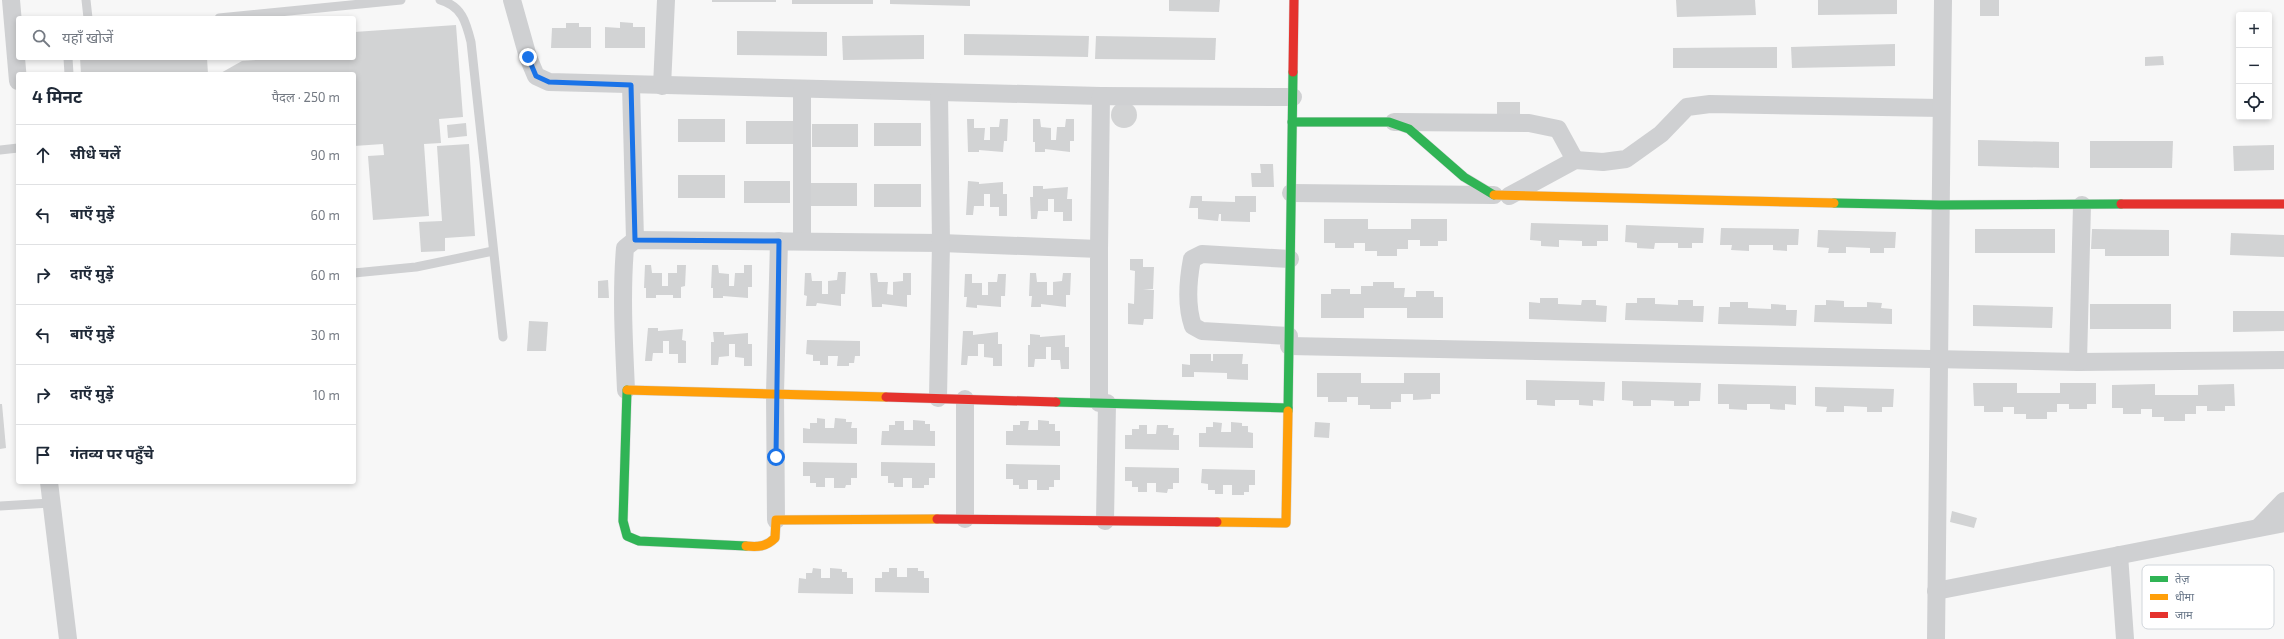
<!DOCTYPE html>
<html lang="hi">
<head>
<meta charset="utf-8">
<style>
  body { margin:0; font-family:"Exo 2","Noto Sans Devanagari",sans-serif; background:#f6f6f7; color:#1f2937 }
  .controls { position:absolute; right:12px; top:12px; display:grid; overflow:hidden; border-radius:4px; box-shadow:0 2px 6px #0003 }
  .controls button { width:36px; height:36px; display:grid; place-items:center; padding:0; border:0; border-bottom:1px solid #e0e1e3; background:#fff; color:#1f2937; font:20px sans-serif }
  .stop { position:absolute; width:12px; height:12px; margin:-9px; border:3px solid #1a73e8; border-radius:50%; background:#fff }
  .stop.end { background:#1a73e8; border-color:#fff; box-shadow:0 1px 4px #0008 }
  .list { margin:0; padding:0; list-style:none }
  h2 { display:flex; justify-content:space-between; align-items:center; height:52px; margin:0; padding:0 16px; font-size:17px }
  h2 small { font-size:13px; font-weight:400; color:#747a83 }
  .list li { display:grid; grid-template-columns:26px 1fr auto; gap:12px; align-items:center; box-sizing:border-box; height:60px; padding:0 16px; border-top:1px solid #e0e1e3 }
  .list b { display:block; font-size:15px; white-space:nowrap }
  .list em { font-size:13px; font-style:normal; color:#747a83 }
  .icon { flex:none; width:22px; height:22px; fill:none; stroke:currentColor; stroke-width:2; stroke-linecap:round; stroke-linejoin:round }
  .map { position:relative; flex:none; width:2284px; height:639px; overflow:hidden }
  .search { position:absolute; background:#fff; box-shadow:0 2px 6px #0003; left:16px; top:16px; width:340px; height:44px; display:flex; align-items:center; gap:10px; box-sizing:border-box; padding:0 14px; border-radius:4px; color:#747a83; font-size:15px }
  .panel { position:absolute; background:#fff; box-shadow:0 2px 6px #0003; left:16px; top:72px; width:340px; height:412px; border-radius:4px }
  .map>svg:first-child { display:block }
  .building { fill:#d2d3d4 }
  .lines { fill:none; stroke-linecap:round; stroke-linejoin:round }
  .fast-casing { stroke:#d4d5d6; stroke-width:10 }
  .slow-casing { stroke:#d4d5d6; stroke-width:10 }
  .jam-casing { stroke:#d4d5d6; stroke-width:10 }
  .lane { stroke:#cfd0d2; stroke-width:9 }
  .street { stroke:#cfd0d2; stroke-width:18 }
  .fast { stroke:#30b455; stroke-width:9 }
  .slow { stroke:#ff9f0a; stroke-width:9 }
  .jam { stroke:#e5322d; stroke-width:9 }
  .route { stroke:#1a73e8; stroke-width:5 }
  .key { fill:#fff; stroke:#d1d6db; stroke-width:1 }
  .key-label { font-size:11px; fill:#677587 }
</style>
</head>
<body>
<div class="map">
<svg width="2284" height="639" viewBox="0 0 2284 639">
  <rect width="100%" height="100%" fill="#f7f7f7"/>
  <g class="building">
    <rect x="712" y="0" width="64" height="2"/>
    <rect x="792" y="0" width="81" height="4"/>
    <path d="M890,0H970V6L890,4Z"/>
    <path d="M1169,0H1220L1219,12L1169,11Z"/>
    <path d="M1676,0H1755L1756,15L1677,17Z"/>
    <path d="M1818,0H1897V14L1818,15Z"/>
    <rect x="1980" y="0" width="19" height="16"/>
    <path d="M620,22L633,23V27H645V48H605V27L620,28Z"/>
    <path d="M566,23H579V27H591V48H551L552,28H566Z"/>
    <path d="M456,25L463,117L439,119L441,143L424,144L429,216L373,220L368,156L384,155L383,144L354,146V74H219L242,61L281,58H354V32Z"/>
    <path d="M737,31L827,32V56L737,55Z"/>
    <path d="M964,34L1089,36L1088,57L964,55Z"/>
    <path d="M924,35V59L843,60L842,36Z"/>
    <path d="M1096,36L1216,38L1215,60L1095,59Z"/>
    <path d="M1895,44V66L1792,68L1791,47Z"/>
    <path d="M1777,47V68H1673V48Z"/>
    <path d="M2163,56L2164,65L2145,66V57Z"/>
    <path d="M80,58H207L208,74H81Z"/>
    <circle cx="1124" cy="115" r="13"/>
    <path d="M1497,102H1520V116L1497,115Z"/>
    <rect x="678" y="119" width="47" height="23"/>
    <path d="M967,119H974V128H985L984,140H990V127H999L1000,119H1008L1007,141H1004L1003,152L979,150V152H968Z"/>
    <path d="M1033,119H1040L1041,127L1051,128V140H1056L1057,127H1065L1066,119H1074V141H1070V152L1045,149V152H1035V142H1033Z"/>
    <rect x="746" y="121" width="47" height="23"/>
    <path d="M466,123L467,136L448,138L447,125Z"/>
    <rect x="874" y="123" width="47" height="23"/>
    <rect x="812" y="124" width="46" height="23"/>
    <path d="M1978,140L2059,142V168L1978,166Z"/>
    <path d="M2090,141H2173L2172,168H2090Z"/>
    <path d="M469,144L475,236L445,238V251L421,252L419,222L442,221L437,146Z"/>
    <path d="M2274,145V170L2234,171L2233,146Z"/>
    <path d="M1260,164H1273L1274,187H1252L1251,173H1261Z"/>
    <rect x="678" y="175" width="47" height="23"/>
    <rect x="744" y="181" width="46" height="22"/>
    <path d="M968,181L979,182V184L1003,182V194H1007V216H999V207H990V194H984V206H974L973,215H966Z"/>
    <rect x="811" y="183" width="46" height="23"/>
    <rect x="874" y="184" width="47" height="23"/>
    <path d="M1033,186H1043V189L1068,187L1067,199H1072V221H1063V212H1054V199H1048V211H1038L1037,219H1031L1030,197H1033Z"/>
    <path d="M1191,196H1202V201L1235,202V196H1256V212H1250V222L1221,221V214H1219L1218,221L1198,219V208H1189Z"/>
    <path d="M1324,219H1368V229H1411V219H1447V241H1438V246H1420V240H1408V249H1397V256H1377V251H1365V243H1354V248H1335V243H1324Z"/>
    <path d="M1531,223L1608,225V241H1597V246H1582V241L1559,240V247L1541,246V241L1530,240Z"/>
    <path d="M1626,225L1704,228L1703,243H1692V248H1678V243H1655L1654,249L1637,248V243L1625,242Z"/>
    <path d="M1721,228L1799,229L1798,245H1787V251L1773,250V245H1749V251L1731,250L1732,245H1720Z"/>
    <rect x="1975" y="229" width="80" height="24"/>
    <path d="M2092,229L2169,230V256H2105V249H2091Z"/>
    <path d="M1818,230L1896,232L1895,248H1884V253H1870V248L1846,247V253H1828L1829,248L1817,247Z"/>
    <path d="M2231,233L2284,235V257L2230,255Z"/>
    <path d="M1130,259H1143V267H1154L1153,289L1143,290H1154L1153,319H1144L1143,325L1128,324V303L1134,304L1135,271L1130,270Z"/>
    <path d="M645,265H651L652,273H662V286H668V273H677V265H686L685,286L681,287V298H673V295H656V298H646V288H644Z"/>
    <path d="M712,265H718L719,273L729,274V286H734L735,273H744V265H752V287H748V298L723,296V298H713V288H711Z"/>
    <path d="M838,272H846L845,294H841V306L817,303L816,306H806L807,296L804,295L805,273H811L812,281H822V294H828V281L837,280Z"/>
    <path d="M870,273H877L878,282H888L887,294L893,295V282L903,281V273H911V295H907V307L882,304V307H872Z"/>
    <path d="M1030,273H1036L1037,282H1047V295H1053V282L1062,281L1063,273H1071L1070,295H1066V307L1041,304V307H1031L1032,296H1029Z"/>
    <path d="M965,274H972V283H982V295H988V282H997L998,274H1006L1005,296H1001V307L977,305V308L966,307L967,297H964Z"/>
    <path d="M608,280L609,298H598V281Z"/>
    <path d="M1373,282H1394V288H1405L1404,297H1416V291H1434V297H1443V318H1407V308H1364V318H1321V294H1331V289H1350V294H1361V286H1373Z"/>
    <path d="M1540,298H1558V304L1581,305L1582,300H1596V305L1607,306L1606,322L1529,319V302L1540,303Z"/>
    <path d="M1637,298H1655V304L1678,305V300H1693V306H1704L1703,322L1625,320L1626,303H1637Z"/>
    <path d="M1826,300L1844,301V307H1867V302L1882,303L1881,308L1892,309V324L1814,322L1815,305H1826Z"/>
    <path d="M1730,302H1748V308L1771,309V304L1786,305V310H1797L1796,326L1718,324L1719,307H1730Z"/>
    <rect x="2090" y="304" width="81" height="25"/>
    <path d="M1973,305L2053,307L2052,328L1973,326Z"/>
    <path d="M2233,311H2284V331L2233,332Z"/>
    <path d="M529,321L548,322L546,351H527Z"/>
    <path d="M648,328H658V331L683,329L682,340L686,341V363H678V354H669V341H663V353H653L652,361H645Z"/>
    <path d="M963,331H973V335L998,332V344H1002V366H993V358L984,357V344H978V356H968L967,365H961Z"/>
    <path d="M713,332H724V335L748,333V344H752V366H744V358L735,357V344H729V356L719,357L718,365H711V342H714Z"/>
    <path d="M1030,334L1040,335V337L1065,335V347H1069V369H1061L1060,360H1051V347H1046V359H1035L1034,367H1028V345H1030Z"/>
    <path d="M807,340L860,341V356H855L854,363H849V366H837L838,356H828V365H820V361H813V355L806,354Z"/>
    <path d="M1190,354H1211V361H1213V354H1243L1242,364H1248V380L1227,379V373L1194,372V377H1182V364L1190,365Z"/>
    <path d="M1317,373H1361V383H1404V373H1440V394H1431V399L1413,400V394H1401V402H1391V409H1370V405H1358V397H1347V402H1328V397H1317Z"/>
    <path d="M1526,380L1605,382L1604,401L1593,400V406L1579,405V400H1555V406L1537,405V400H1526Z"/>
    <path d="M1622,381L1701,383L1700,401H1689V406H1674V401L1651,400V406H1633V401L1622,400Z"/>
    <path d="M1973,383H2017V393H2060V383H2096V404H2087V409H2069V404H2057V412H2047V419H2026V414H2014V407H2003V412H1984V406H1974Z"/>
    <path d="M1718,384L1796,386V405L1785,404V410L1770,409V404H1747V410L1729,409V404H1718Z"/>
    <path d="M2155,384V395H2198V385L2234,384L2235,406H2225V411H2207V406H2196V414H2185V421H2164V417H2152V409H2141V414H2123V408H2112V385Z"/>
    <path d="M1815,387L1894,389L1893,407H1882V412H1867V407L1844,406V412H1826L1827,407L1815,406Z"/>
    <path d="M0,404H2L6,448L0,449Z"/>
    <path d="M817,418L825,419V428H834L835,418L846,419V422H852L851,428H857V444L803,443V428L810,429V423H817Z"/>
    <path d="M913,420L925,421V424H930V431H935V446L881,445L882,431H889V425H895V421H904V430H913Z"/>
    <path d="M1038,420L1049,421V424H1055V431H1060V446L1006,445V431H1013V425H1020V421H1029L1028,430H1038Z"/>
    <path d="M1213,422L1222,423L1221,432H1231V422L1242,423V426H1248V432L1253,433V448L1199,447V433H1206V427H1213Z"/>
    <path d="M1315,422L1330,423L1329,438L1314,437Z"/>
    <path d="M1139,425H1147V434H1156L1157,425H1168V428H1174L1173,435H1179V450L1125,449V435H1132V429H1139Z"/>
    <path d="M803,462L857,463V478H851V485H846L845,488H834V478H825V487H816V483H810V476H803Z"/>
    <path d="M881,462L935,463V478H929V485H924V488H912V478H903V487H894V483H888V476H881Z"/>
    <path d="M1006,464L1060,465V480H1054V487H1049V490H1037V480H1028V489H1019V485H1013V479H1006Z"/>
    <path d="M1125,467L1179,468V483H1173V489H1168L1167,493L1156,492V483H1147V492H1138V487H1132V481H1125Z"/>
    <path d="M1202,469L1255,470V485H1249V492H1244V495H1232V485H1223V494H1215V490H1208V484L1201,483Z"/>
    <path d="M1952,511L1977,518L1974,528L1950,522Z"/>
    <path d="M813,568L821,569V578H830V568L842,569V572H847V578H853V594L798,593L799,578L806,579V573H812Z"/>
    <path d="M889,568H897V577H907V568H918V571H924V578H929V593L875,592V578H882V572H889Z"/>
  </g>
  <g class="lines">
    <g class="fast-casing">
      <g id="fast">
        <path d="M1292,122H1389L1409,129L1464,177L1494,195"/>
        <path d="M1834,203L1940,205L2121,204"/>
        <path d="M627,390L623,521L627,536L639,541L746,546"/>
        <path d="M1056,402L1288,408"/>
        <path d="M1288,411L1293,72"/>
      </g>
    </g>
    <g class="slow-casing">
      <g id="slow">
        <path d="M1494,195L1834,203"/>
        <path d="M627,390L886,397"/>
        <path d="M1217,522L1286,523L1288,411"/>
        <path d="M746,546C758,547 766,547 775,538L776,520L937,519"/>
      </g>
    </g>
    <g class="jam-casing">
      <g id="jam">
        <path d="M1293,72L1294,0"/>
        <path d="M2121,204H2284"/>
        <path d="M886,397L1056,402"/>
        <path d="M937,519L1217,522"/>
      </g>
    </g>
    <g class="lane">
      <path d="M86,0L88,18"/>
      <path d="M440,0C462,6 466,22 471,42L503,337"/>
      <path d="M219,18L401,0"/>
      <path d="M68,58L69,74"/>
      <path d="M0,150L18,148"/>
      <path d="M354,273L416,267L493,251"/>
      <path d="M0,506L51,503"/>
    </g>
    <g class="street">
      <path d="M11,0L18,81"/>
      <path d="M512,0L528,57L536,76L549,82L1101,96"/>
      <path d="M631,85L635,240"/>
      <path d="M662,86L666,0"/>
      <path d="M802,89V241"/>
      <path d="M1394,122L1529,123L1558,129L1575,160"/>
      <path d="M1291,193L1494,195"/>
      <path d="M1509,196L1575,160L1603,162L1626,159L1661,134L1687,107L1710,104L1941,108"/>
      <path d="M1099,249L1101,96L1293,97"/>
      <path d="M1289,336L1202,331L1193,326C1186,306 1188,280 1192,259L1202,254L1290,259"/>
      <path d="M1289,346L2078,362L2284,360"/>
      <path d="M2078,362L2082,205"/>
      <path d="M626,390C624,343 621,296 625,248L635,240L941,243L1099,249V403"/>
      <path d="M938,398L941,243L939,93"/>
      <path d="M49,482L68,639"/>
      <path d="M965,519V399"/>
      <path d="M776,520L775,393L779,241"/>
      <path d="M1105,521L1107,403"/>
      <path d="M2259,527L2284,501"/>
      <path d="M2119,555L2125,639"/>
      <path d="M1936,591L2284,523"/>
      <path d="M1936,639L1943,0"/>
    </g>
    <use href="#fast" class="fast"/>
    <use href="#slow" class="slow"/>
    <use href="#jam" class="jam"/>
  </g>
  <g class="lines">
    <path class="route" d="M528,57L536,76L549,82L631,85L635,240L779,241L776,457"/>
  </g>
  <rect x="2142" y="565" width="132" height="64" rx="6" class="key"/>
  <rect x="2150" y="576" width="18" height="6" fill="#30b455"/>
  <rect x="2150" y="594" width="18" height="6" fill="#ff9f0a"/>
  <rect x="2150" y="612" width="18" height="6" fill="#e5322d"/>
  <g class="key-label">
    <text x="2175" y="583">तेज़</text>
    <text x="2175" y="601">धीमा</text>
    <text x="2175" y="619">जाम</text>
  </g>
</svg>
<div class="controls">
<button>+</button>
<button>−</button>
<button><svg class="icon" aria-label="locate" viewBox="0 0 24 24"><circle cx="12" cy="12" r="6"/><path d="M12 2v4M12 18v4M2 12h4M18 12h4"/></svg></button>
</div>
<div class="stop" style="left:776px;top:457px"></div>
<div class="stop end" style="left:528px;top:57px"></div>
<div class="search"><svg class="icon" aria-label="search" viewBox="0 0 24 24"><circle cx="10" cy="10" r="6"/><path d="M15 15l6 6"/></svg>यहाँ खोजें</div>
<section class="panel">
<h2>4 मिनट<small>पैदल · 250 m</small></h2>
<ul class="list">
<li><svg class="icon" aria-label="ahead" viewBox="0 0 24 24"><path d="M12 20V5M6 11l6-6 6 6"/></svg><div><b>सीधे चलें</b></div><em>90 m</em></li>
<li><svg class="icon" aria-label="left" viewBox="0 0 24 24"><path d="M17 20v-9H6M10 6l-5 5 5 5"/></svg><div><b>बाएँ मुड़ें</b></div><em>60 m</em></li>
<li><svg class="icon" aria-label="right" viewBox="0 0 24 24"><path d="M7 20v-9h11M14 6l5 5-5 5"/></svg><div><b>दाएँ मुड़ें</b></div><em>60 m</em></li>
<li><svg class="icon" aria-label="left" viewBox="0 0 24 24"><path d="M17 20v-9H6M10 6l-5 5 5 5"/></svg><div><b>बाएँ मुड़ें</b></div><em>30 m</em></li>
<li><svg class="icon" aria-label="right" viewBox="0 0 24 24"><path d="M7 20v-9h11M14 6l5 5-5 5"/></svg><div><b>दाएँ मुड़ें</b></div><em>10 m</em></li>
<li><svg class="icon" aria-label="arrive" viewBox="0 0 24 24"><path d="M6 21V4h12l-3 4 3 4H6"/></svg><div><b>गंतव्य पर पहुँचे</b></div></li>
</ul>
</section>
</div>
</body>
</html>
